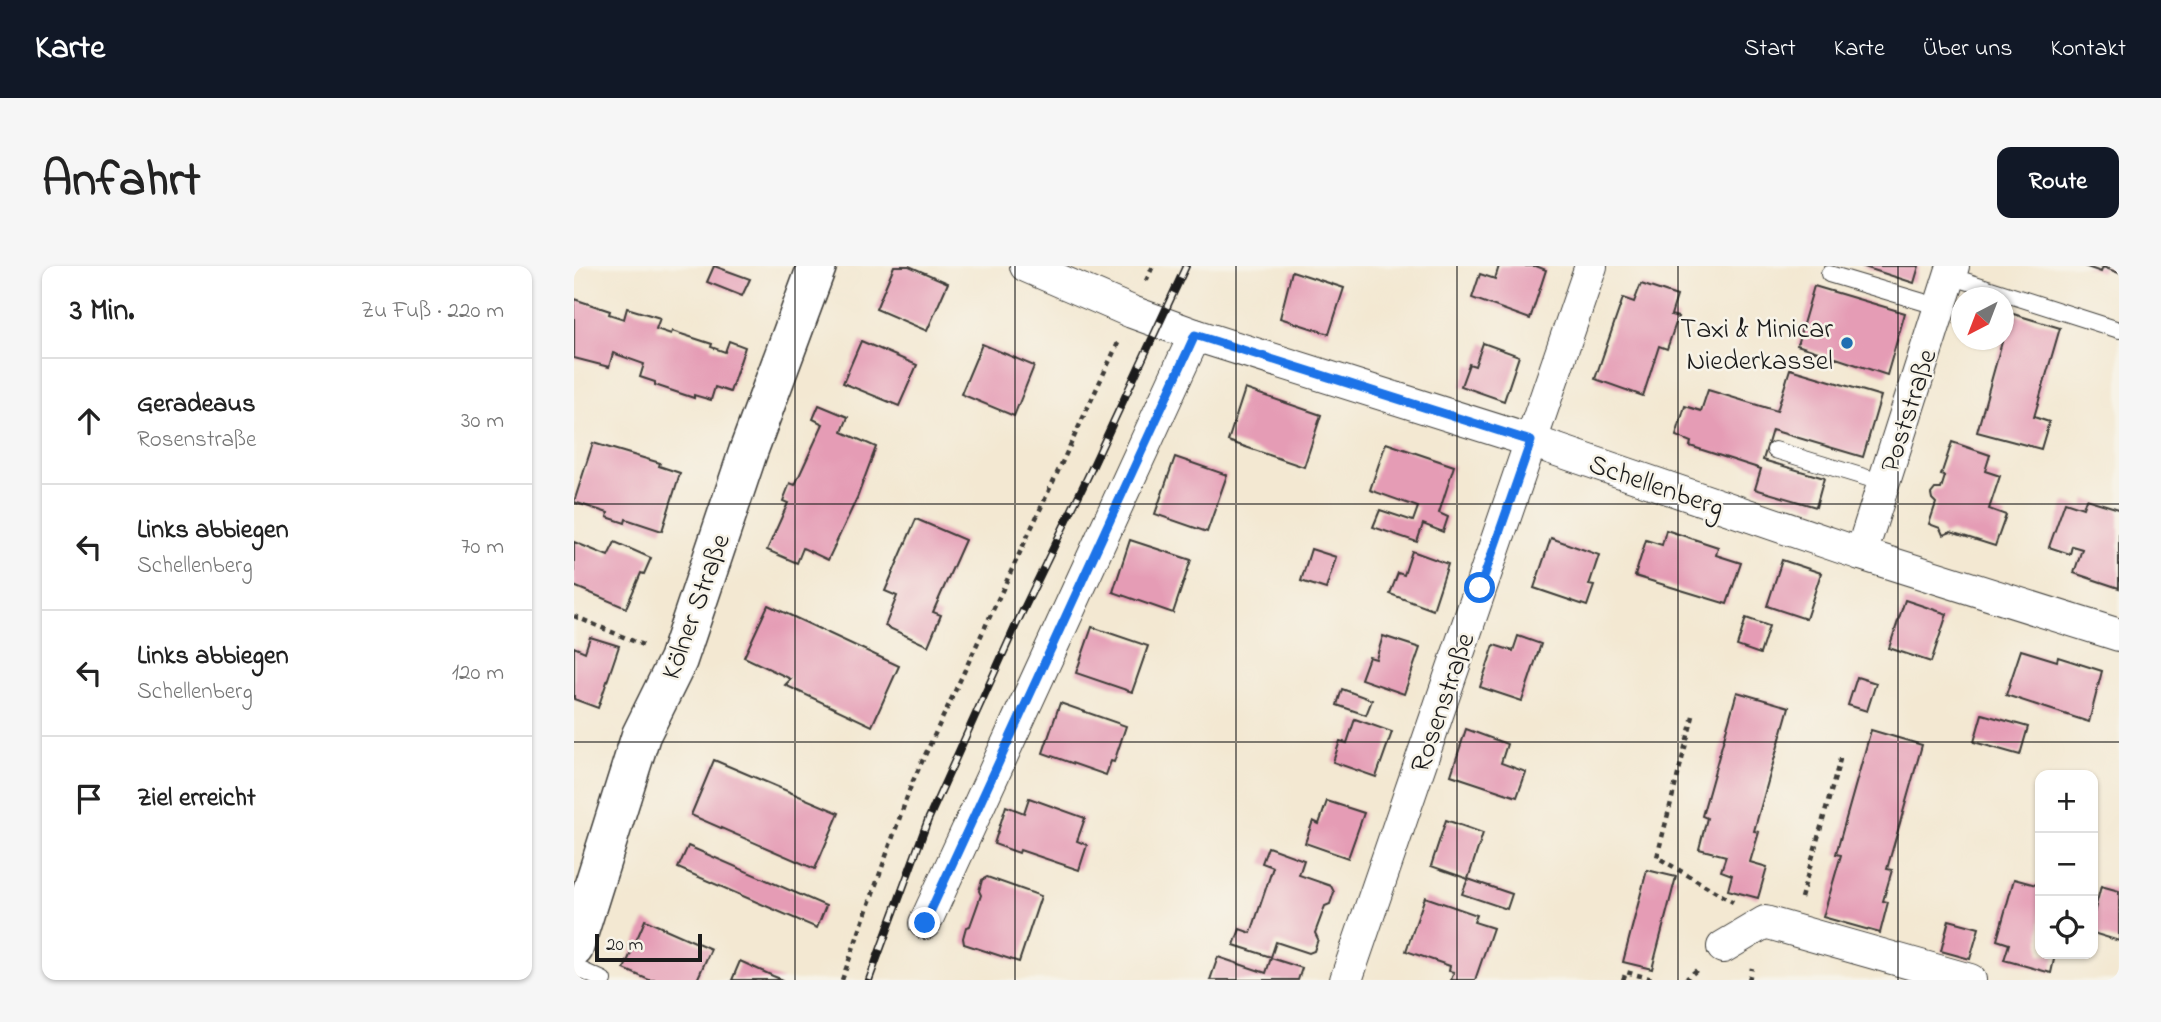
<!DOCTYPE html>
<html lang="de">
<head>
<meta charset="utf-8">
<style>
  body { margin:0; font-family:"Indie Flower",sans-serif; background:#f6f6f6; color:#222 }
  .controls { position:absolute; right:21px; bottom:21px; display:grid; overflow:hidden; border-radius:14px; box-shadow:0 2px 5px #0004 }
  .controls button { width:63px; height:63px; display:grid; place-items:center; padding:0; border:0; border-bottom:2px solid #e0e0e0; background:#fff; color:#222; font:35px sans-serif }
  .compass { position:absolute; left:1377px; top:21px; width:63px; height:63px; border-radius:50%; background:#fff; box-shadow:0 2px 5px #0004; rotate:222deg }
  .scale { position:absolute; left:21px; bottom:18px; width:107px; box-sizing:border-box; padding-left:7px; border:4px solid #1c1c1c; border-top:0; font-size:19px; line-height:24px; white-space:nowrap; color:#1c1c1c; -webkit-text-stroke:5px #f7f3e8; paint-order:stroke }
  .stop { position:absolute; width:21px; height:21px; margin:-16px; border:5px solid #1a73e8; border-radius:50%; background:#fff }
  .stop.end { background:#1a73e8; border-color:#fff; box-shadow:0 2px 7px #0008 }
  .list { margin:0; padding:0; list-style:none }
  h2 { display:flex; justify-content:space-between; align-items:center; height:91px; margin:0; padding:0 28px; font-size:30px }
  h2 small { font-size:23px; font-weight:400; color:#767676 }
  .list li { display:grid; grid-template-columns:46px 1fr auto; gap:21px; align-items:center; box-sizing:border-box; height:126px; padding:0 28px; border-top:2px solid #e0e0e0 }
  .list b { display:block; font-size:26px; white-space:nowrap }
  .list p { margin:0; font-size:23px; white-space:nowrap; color:#767676 }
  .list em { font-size:23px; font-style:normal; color:#767676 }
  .icon { flex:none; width:38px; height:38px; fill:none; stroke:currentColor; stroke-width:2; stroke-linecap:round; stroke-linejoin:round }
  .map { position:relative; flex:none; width:1545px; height:714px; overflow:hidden; border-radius:14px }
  header { display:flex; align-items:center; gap:42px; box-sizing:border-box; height:98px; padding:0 35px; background:#111827; color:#fff }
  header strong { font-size:33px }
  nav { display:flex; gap:38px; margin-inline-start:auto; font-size:24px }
  .intro { display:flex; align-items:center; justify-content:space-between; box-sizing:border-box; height:168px; padding:0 42px }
  h1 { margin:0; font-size:49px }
  .button { padding:18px 32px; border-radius:14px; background:#111827; color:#fff; font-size:24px; font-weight:700 }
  main { display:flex; gap:42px; padding:0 42px }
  aside { flex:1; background:#fff; border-radius:14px; box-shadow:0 2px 5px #0004 }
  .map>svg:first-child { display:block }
  .building { fill:#e59cb5 }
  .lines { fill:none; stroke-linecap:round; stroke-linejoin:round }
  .lane-casing { stroke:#3c3b37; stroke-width:18 }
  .street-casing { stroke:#3c3b37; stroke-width:34 }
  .secondary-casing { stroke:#3c3b37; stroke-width:41 }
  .path { stroke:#3c3b37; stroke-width:4.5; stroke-dasharray:5 5; stroke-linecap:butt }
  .lane { stroke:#fff; stroke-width:16 }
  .street { stroke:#fff; stroke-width:32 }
  .secondary { stroke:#fff; stroke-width:38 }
  .rail-casing { stroke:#1c1c1c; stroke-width:8 }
  .rail { stroke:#f7f3e8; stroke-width:5; stroke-dasharray:16; stroke-linecap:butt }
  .route { stroke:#1a73e8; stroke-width:9 }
  .grid { fill:none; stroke:#1c1c1c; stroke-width:2; stroke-opacity:0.55 }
  .poi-dot { fill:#1f6fb2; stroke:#f7f3e8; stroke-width:2.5 }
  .labels { text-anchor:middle; stroke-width:5; stroke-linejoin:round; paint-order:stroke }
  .poi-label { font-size:28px; fill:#1c1c1c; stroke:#f7f3e8; text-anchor:end }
  .street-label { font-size:28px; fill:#1c1c1c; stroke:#f7f3e8 }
</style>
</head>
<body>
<header>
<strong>Karte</strong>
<nav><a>Start</a><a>Karte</a><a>Über uns</a><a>Kontakt</a></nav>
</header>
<div class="intro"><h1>Anfahrt</h1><a class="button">Route</a></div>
<main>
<aside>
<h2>3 Min.<small>Zu Fuß · 220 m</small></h2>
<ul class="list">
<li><svg class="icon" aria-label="ahead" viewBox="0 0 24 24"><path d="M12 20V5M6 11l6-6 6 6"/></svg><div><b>Geradeaus</b><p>Rosenstraße</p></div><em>30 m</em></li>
<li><svg class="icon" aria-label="left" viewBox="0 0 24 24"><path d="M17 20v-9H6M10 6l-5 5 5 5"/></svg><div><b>Links abbiegen</b><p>Schellenberg</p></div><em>70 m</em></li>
<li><svg class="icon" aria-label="left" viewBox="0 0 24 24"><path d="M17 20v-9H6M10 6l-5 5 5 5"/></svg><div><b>Links abbiegen</b><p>Schellenberg</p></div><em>120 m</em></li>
<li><svg class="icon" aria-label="arrive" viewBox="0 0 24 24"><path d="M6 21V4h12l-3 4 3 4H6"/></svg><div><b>Ziel erreicht</b></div></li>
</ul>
</aside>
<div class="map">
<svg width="1545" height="714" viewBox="0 0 1545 714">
  <rect width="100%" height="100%" fill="#f7f3e8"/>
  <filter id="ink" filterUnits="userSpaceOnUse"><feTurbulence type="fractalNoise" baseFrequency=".0143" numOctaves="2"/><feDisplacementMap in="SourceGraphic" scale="14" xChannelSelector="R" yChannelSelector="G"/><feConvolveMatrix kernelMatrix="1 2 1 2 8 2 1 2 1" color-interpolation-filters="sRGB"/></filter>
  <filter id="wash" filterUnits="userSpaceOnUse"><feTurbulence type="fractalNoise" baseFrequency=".00686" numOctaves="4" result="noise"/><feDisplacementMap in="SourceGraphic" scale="28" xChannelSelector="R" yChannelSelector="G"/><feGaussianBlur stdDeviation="1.57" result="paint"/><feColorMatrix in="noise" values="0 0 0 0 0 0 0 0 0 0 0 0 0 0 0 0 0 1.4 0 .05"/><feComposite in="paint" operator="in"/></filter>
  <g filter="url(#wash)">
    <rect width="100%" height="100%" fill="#f3e8d2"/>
    <g id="blocks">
      <g class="building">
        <path d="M140,0L176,13L168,30L133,16Z"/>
        <path d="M320,0H335L374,17L353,65L302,43Z"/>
        <path d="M925,0H962L972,4L956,53L898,32L906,8L921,13Z"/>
        <path d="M1287,0H1345L1340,17Z"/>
        <path d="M1510,0H1545V7L1529,1L1527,6Z"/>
        <path d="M718,5L770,22L755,68L706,52Z"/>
        <path d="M1067,18L1103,30L1097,49L1104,51L1093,83L1085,80L1069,130L1021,113L1049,32L1060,36Z"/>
        <path d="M1240,20L1331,47L1313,109L1223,79Z"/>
        <path d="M0,33L36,45L35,48L50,53L53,42L86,52L82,63L97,68L98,65L138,78L137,81L151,86L155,75L171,81L156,126L141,121L137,134L120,129V132L81,119V116L66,111L70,98L39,87L35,101L0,92Z"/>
        <path d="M1436,47L1486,62L1460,151L1475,156L1467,183L1403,166Z"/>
        <path d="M287,75L343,99L325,140L269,117Z"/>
        <path d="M909,77L945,90L930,135L887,120L895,98L901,100Z"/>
        <path d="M408,78L460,100L440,150L387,128Z"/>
        <path d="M1216,103L1307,130L1289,191L1198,164L1189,194L1250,212L1242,241L1181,223L1187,203L1116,180L1117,176L1102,170L1111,140L1127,145L1134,124L1203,145Z"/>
        <path d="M671,123L747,149L730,201L654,175Z"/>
        <path d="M245,139L274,151L268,166L302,181L283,232L254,294L229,282L223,297L193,284L214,237L209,235L216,217L221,219L249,158L239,153Z"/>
        <path d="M1378,176L1416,189L1411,205L1426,210L1415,243L1432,249L1421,280L1377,266L1369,269L1366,262L1355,258L1362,237L1358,233L1357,228L1361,223H1367L1371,210L1367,209Z"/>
        <path d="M19,177L86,197L85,200L106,207L88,265L52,253L51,257L33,251L34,247L0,236Z"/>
        <path d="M812,177L880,200L865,247L874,251L869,266L849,258L843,276L799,261L806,244L839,255L844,241L796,224Z"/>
        <path d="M601,191L653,209L633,266L581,248Z"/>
        <path d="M1512,233L1545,243V322L1500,307L1508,283L1498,280L1496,288L1475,281L1491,236L1509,242Z"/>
        <path d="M342,253L391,274L359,346L367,349L354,380L311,360L323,330L311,325Z"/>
        <path d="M1092,264L1144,281L1142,289L1167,297L1153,338L1061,310L1072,274L1088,279Z"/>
        <path d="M977,272L1025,289L1015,319L1020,320L1013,340L960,322Z"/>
        <path d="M556,274L617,294L599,347L539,326Z"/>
        <path d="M0,276L34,290L41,276L77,292L70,308L67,307L52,342L0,320Z"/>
        <path d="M737,283L762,291L752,323L727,315Z"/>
        <path d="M838,285L874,298L859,344L816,328L824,307L830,309Z"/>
        <path d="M1208,294L1247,307L1232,353L1193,340Z"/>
        <path d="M1331,334L1373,348L1357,396L1315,382Z"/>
        <path d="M194,339L325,400L298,460L211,419L217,413L170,391Z"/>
        <path d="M1172,352L1195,360L1186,388L1163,380Z"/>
        <path d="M518,361L574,380L558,426L502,407Z"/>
        <path d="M809,370L846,382L830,428L787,413L795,391L802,393Z"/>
        <path d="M944,370L967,378L948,435L906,421L920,379L939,385Z"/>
        <path d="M16,371L45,380L24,442L0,433V381L11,386Z"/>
        <path d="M1447,384L1483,395L1484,391L1528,405L1515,456L1432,429Z"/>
        <path d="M1283,411L1302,417L1293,445L1274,439Z"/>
        <path d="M768,423L798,434L792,449L763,439Z"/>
        <path d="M1163,426L1215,441L1180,565L1185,566L1176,596L1193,601L1184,632L1154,624L1158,609L1147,605L1152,590L1125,583L1133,552L1128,550Z"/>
        <path d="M486,437L552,460L540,496L537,495L532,509L469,487Z"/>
        <path d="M1408,448L1454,461L1446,489L1400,476Z"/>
        <path d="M781,453L818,466L802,511L759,496L766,475L773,477Z"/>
        <path d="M892,463L933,478L927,497L952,506L943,531L877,509Z"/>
        <path d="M1297,464L1348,479L1313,603L1318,604L1309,635L1314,636L1306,667L1249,651L1267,589L1262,588Z"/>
        <path d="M140,494L265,547L241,603L117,549Z"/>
        <path d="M455,532L511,552L503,575L513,579L505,604L446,584L445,587L420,578L432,540L450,547Z"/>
        <path d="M753,535L790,547L774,592L731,577L739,555L745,558Z"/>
        <path d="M872,554L909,567L894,613L857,600Z"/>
        <path d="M114,580L252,640L243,662L104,602Z"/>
        <path d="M694,581L730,594L725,609L757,620L760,626L756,638L751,640L741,667L744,673L740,685L735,687L702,676L697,691L660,679L666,663L677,667L699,601L688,597Z"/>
        <path d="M1073,604L1102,611L1078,703L1049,696Z"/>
        <path d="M413,611L467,630L445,696L390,678L389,672L392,661L396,660L407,629L405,625L408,614Z"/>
        <path d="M894,613L938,628L933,643L888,628Z"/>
        <path d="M1440,613L1466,620V688L1481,689L1477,707L1430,694L1435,678L1423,674Z"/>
        <path d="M1527,620L1545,625V675L1519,667V651Z"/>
        <path d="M851,631L903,649L900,656L919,662L901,714H877L880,706L875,705L876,700L832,685Z"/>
        <path d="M71,654L137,683L123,714H75L50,703Z"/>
        <path d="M1375,654L1405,662L1396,693L1367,685Z"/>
        <path d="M644,691L692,707L697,692L728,702L724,714H636Z"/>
        <path d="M166,695L199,710L209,714H158Z"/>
      </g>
    </g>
  </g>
  <g filter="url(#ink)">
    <use href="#blocks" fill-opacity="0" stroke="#3c3b37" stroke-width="2"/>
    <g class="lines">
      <g class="lane-casing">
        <g id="lane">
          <path d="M1255,8L1366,41"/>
          <path d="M1376,10L1545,64"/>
          <path d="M1201,184L1310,217"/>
          <path d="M0,701L29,714"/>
        </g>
      </g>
      <g class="street-casing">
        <g id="street">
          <path d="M452,0L558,46L621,69L957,175L1287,288L1545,369"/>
          <path d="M1287,288L1379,0"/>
          <path d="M351,657L621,69"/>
          <path d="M1149,681L1191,656L1396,714"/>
          <path d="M772,714L1017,0"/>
        </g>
      </g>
      <g class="secondary-casing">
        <path id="secondary" d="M0,682L67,469L104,394L174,186L243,0"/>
      </g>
      <g class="path">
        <path d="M572,15L579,0"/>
        <path d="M0,350L71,380"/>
        <path d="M1119,450L1083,591L1159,636"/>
        <path d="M1227,632L1267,490"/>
        <path d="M268,714L338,517L544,77"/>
        <path d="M1049,714L1052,706L1082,714"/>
        <path d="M1111,714L1124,703"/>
        <path d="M1175,714L1178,702"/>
      </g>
      <use href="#lane" class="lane"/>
      <use href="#street" class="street"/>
      <use href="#secondary" class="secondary"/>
      <g class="rail-casing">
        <path id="rail" d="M295,714L354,554L442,359L516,206L612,0"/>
      </g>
      <use href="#rail" class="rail"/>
    </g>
  </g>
  <g class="lines" filter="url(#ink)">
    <path class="route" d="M351,657L621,69L957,175L906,322"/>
  </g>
  <path class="grid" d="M221,0V714M441,0V714M662,0V714M883,0V714M1104,0V714M1324,0V714M0,238H1545M0,476H1545"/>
  <circle class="poi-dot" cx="1273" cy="77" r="7"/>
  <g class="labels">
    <g class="poi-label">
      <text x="1259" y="71">Taxi &amp; Minicar<tspan x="1259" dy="32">Niederkassel</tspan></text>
    </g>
    <g class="street-label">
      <text transform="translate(1333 144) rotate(-72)" y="10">Poststraße</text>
      <text transform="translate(1083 218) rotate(19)" y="10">Schellenberg</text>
      <text transform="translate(120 340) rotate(-70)" y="10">Kölner Straße</text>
      <text transform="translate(867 436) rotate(-71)" y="10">Rosenstraße</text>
    </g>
  </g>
</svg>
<div class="controls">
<button>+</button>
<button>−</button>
<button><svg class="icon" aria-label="locate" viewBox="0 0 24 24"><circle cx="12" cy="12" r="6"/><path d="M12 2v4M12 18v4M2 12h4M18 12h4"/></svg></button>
</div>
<svg class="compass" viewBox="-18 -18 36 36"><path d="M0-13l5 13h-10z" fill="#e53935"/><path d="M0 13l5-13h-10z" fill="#767676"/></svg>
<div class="scale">20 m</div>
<div class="stop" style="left:906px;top:322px"></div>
<div class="stop end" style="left:351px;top:657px"></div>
</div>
</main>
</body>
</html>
